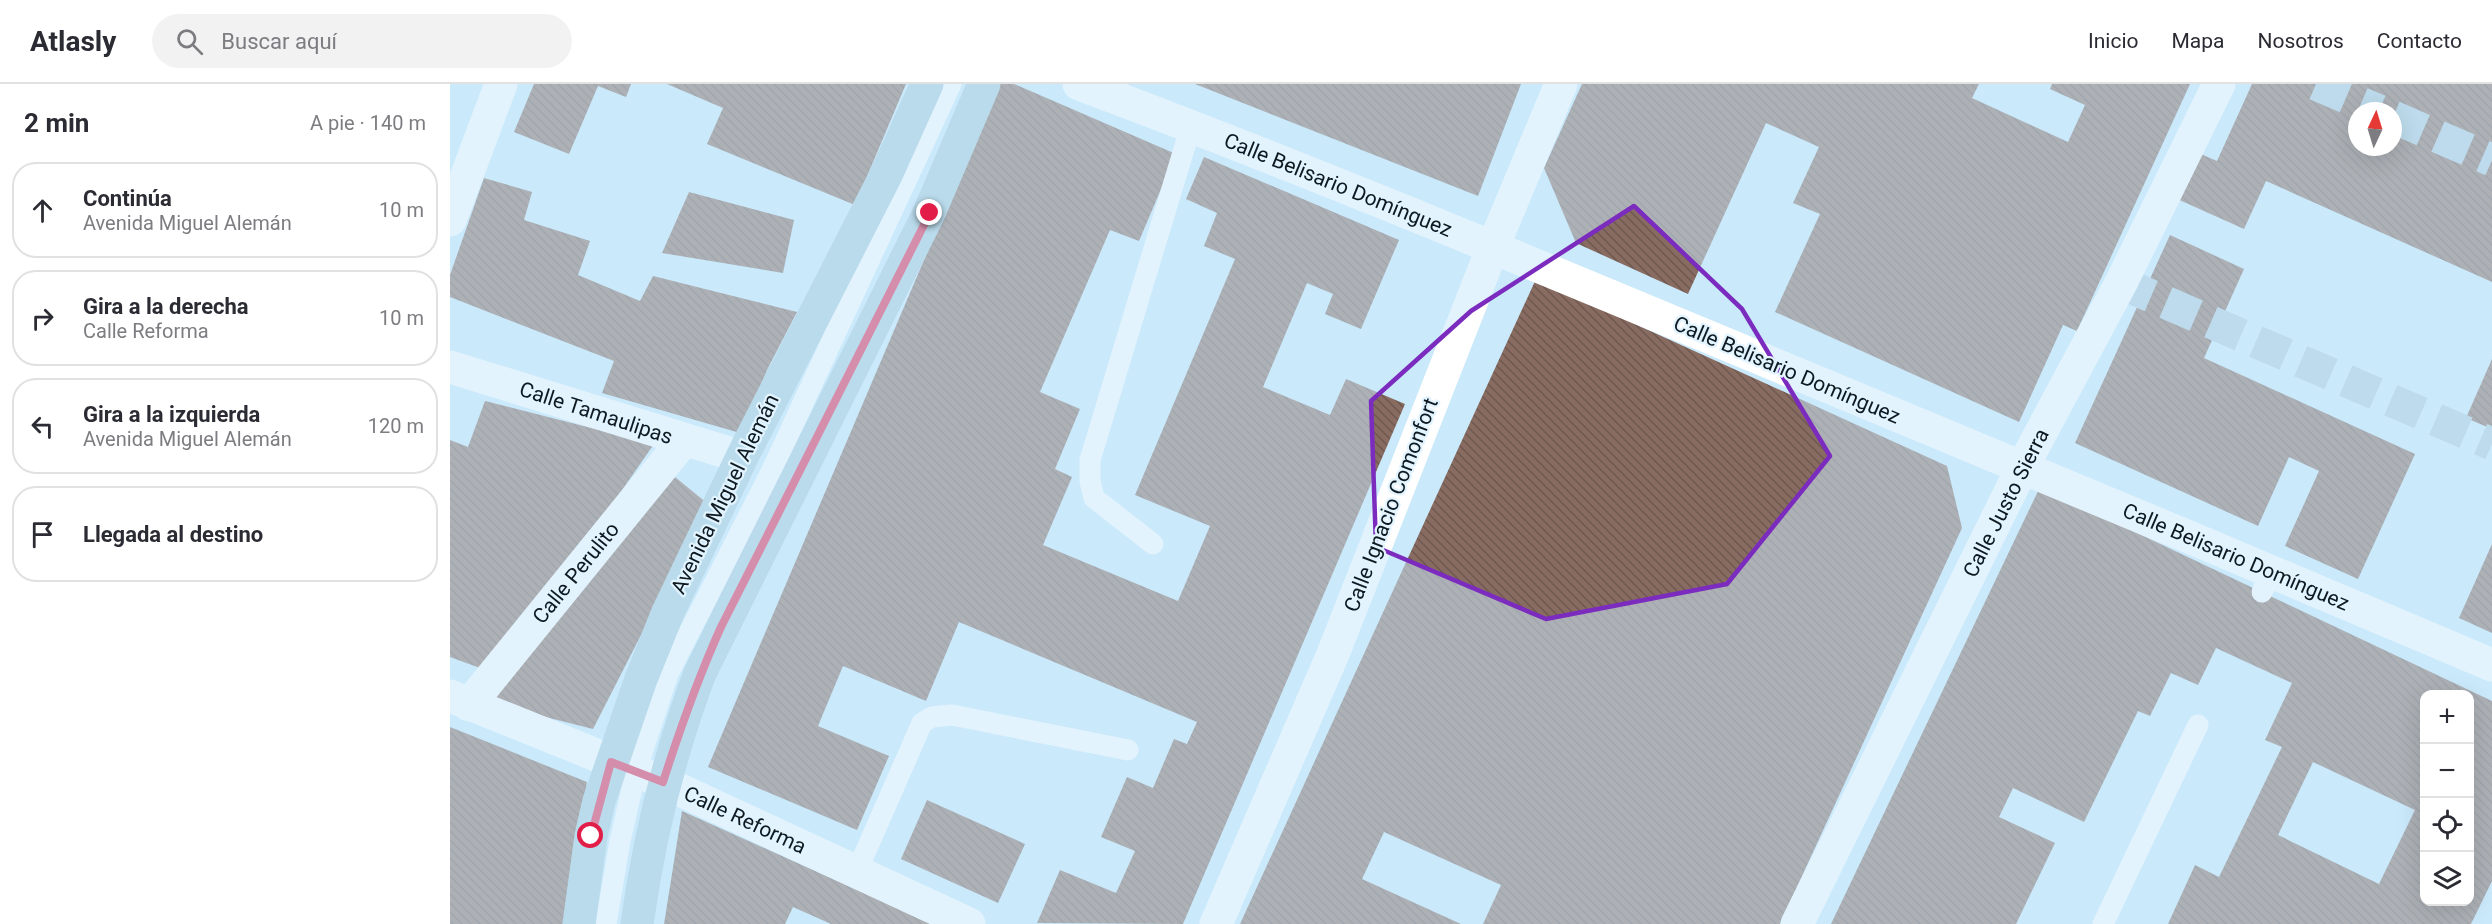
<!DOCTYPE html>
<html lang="es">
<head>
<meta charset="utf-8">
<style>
  body { margin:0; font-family:Roboto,sans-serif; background:#f2f2f3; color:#2b2b33 }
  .controls { position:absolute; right:18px; bottom:18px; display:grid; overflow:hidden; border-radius:12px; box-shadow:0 6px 24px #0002 }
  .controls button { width:54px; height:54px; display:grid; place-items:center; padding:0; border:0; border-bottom:2px solid #e1e1e2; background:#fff; color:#2b2b33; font:30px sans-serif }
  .compass { position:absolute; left:1898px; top:18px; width:54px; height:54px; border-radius:50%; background:#fff; box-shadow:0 6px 24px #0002; rotate:4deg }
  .stop { position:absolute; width:18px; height:18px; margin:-14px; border:4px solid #e11d48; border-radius:50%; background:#fff }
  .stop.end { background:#e11d48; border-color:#fff; box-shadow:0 2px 6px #0008 }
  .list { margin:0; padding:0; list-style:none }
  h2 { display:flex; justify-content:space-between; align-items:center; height:78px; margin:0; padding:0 24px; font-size:26px }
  h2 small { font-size:20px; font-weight:400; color:#7c7c81 }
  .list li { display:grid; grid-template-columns:39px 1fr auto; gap:18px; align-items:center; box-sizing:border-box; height:96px; margin:0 12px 12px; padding:0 12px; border:2px solid #e1e1e2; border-radius:24px }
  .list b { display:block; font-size:22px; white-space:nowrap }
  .list p { margin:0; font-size:20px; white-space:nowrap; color:#7c7c81 }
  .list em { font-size:20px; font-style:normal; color:#7c7c81 }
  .icon { flex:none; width:33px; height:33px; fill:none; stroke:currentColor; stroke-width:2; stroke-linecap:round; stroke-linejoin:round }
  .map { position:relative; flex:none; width:2042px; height:840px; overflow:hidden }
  header { display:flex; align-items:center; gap:36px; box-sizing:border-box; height:84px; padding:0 30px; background:#fff; border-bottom:2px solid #e1e1e2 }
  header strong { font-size:28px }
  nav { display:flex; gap:33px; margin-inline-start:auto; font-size:21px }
  .search { width:420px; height:54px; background:#f2f2f3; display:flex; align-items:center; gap:15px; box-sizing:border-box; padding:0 21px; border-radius:33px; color:#7c7c81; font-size:22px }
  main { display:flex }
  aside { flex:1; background:#fff }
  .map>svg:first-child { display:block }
  .building { fill:url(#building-back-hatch); fill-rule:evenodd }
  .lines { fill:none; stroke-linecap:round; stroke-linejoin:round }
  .street-tunnel { stroke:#aecada; stroke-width:33; stroke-dasharray:33 16; stroke-linecap:butt }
  .lane { stroke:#fff; stroke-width:21 }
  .street { stroke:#fff; stroke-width:33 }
  .secondary { stroke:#a7c9d7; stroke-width:33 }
  .route { stroke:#e11d48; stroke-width:8 }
  .marked { fill:none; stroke:#7b2cbf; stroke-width:4.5; stroke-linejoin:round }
  .labels { text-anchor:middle; stroke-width:4.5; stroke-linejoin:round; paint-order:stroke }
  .street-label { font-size:21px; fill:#0e1920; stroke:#e1f4ff }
</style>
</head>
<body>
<header>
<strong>Atlasly</strong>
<div class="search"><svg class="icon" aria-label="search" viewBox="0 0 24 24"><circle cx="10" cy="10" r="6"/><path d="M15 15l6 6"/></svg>Buscar aquí</div>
<nav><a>Inicio</a><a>Mapa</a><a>Nosotros</a><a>Contacto</a></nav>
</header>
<main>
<aside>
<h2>2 min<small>A pie · 140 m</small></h2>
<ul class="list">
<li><svg class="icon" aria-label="ahead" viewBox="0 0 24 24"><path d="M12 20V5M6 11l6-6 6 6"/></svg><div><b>Continúa</b><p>Avenida Miguel Alemán</p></div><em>10 m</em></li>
<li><svg class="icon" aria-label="right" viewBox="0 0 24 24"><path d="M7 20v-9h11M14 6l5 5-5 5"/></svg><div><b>Gira a la derecha</b><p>Calle Reforma</p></div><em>10 m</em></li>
<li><svg class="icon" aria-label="left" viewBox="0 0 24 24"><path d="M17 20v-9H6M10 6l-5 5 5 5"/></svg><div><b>Gira a la izquierda</b><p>Avenida Miguel Alemán</p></div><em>120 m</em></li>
<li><svg class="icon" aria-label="arrive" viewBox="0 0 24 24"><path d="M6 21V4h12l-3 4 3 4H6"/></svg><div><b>Llegada al destino</b></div></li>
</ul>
</aside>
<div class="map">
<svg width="2042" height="840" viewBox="0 0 2042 840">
  <defs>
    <pattern id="building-back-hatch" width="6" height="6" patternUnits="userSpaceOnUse" patternTransform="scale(1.5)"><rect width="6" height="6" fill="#896c61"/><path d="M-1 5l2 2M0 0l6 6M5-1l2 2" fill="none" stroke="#6e5850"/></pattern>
  </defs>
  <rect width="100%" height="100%" fill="#cae9fb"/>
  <g class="building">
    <path d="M84,0H181L176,13L148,2L119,70L64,48Z"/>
    <path d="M217,0H456L405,121L257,60L273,24Z"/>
    <path d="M549,0H564L726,70L689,157L660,146L590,308L630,325L605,385L622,393L593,461L728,517L760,442L685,411L785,175L754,162L767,129L736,115L754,73L949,156L911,245L875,230L883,210L857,199L813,303L880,331L896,295L955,320L733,840L587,839L610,786L666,809L685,767L651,753L677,693L703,704L724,655L737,660L747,638L509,538L476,617L393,582L368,642L439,672L407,746L258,683Z"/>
    <path d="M745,0H1071L1028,112Z"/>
    <path d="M1132,0H1529L1522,14L1618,58L1635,21L1600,5L1602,0H1740L1627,247L1613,241L1569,338L1325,228L1370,130L1343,119L1369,63L1316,39L1238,210L1126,159L1094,84Z"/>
    <path d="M1802,0H2042V198L1816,97L1794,145L1725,114L1746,68L1767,77ZM1907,27H1943V63H1907Z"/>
    <path d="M34,94L82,108L74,136L140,157L128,191L190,217L203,192L347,228L318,284L290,349L152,309L164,277L0,213V191Z"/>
    <path d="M239,108L344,136L333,189L212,169Z"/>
    <path d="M1720,151L1794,185L1754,274L1965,370L1908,495L1835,462L1869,387L1839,373L1808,442L1625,359Z"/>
    <path d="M1086,195L1497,382L1512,444L1330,840H1033L1051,801L934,748L912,795L1011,840H790Z"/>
    <path d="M2042,275V345L2016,334Z"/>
    <path d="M35,317L204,360L161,422L30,584L0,573V356L18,363Z"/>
    <path d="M225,393L258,420L143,645L40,619Z"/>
    <path d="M1590,403L2042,617V797L2021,840H1718L1745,781L1769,793L1832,663L1815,656L1842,599L1766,564L1748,601L1721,589L1700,632L1688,627L1634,738L1563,704L1549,733L1605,759L1566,840H1381ZM1974,610H2020V818H1974ZM1863,678L1965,726L1929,800L1828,751Z"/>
    <path d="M2042,460V549L2009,534Z"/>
    <path d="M0,643L137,698L128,751L122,840H0Z"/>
    <path d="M477,716L575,760L548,819L451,775Z"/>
    <path d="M232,727L483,840H381L343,823L335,840H214Z"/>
  </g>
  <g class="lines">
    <g class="street-tunnel">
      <path d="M1866,0L1929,27"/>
      <path d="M1943,33L2042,76"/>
      <path d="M1671,199L2042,360"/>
    </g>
    <g class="lane">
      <path d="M703,460L644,414L640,397V376L741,42"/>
      <path d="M1812,508L1822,487"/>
      <path d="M407,787L472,639L482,633L502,631L678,666"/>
      <path d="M156,840L170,757L186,687L218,590L322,386L501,0"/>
      <path d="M1653,840L1748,641"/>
    </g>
    <g class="street">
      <path d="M629,0C876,92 1119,195 1362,296C1589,391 1816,484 2042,581"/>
      <path d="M0,136L51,0"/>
      <path d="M0,283L292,373"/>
      <path d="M0,612L213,698L519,840"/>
      <path d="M19,621L233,357"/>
      <path d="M766,840L883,570L1043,163L1111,0"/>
      <path d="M1347,840L1572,384L1671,199L1769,0"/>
    </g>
    <g class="secondary">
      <path d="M129,840L141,752L149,717L191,595L218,528L294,369L436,91L477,0"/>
      <path d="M187,840C199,753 219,671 250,589L479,129L534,0"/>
    </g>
  </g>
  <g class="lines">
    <path class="route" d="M141,752L161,678L213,698C230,645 248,594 271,543L480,129"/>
  </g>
  <path d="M0 0H2042V840H0ZM1184,122L1292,225L1380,372L1277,500L1096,535L926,463L921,317L1021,227Z" fill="#cae9fb" fill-opacity=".55" fill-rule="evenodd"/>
  <path class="marked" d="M1184,122L1292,225L1380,372L1277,500L1096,535L926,463L921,317L1021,227Z"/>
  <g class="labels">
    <g class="street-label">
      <text transform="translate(888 101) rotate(22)" y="7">Calle Belisario Domínguez</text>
      <text transform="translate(1337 286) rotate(23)" y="7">Calle Belisario Domínguez</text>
      <text transform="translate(146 329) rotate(18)" y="7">Calle Tamaulipas</text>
      <text transform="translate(275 410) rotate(-64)" y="7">Avenida Miguel Alemán</text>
      <text transform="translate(1556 419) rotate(-63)" y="7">Calle Justo Sierra</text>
      <text transform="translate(941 421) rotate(-69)" y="7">Calle Ignacio Comonfort</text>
      <text transform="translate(1786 473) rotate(23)" y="7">Calle Belisario Domínguez</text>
      <text transform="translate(126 489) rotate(-51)" y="7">Calle Perulito</text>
      <text transform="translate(295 736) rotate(25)" y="7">Calle Reforma</text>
    </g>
  </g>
</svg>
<div class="controls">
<button>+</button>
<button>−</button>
<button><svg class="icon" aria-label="locate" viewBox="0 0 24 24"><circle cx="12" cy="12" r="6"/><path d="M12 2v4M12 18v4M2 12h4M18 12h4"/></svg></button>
<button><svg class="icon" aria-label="layers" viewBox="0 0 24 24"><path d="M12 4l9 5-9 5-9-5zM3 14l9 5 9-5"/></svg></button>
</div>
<svg class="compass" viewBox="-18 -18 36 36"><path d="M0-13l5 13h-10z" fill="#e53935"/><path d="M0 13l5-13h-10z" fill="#7c7c81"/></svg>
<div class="stop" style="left:141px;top:752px"></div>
<div class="stop end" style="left:480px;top:129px"></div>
</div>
</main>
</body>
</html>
